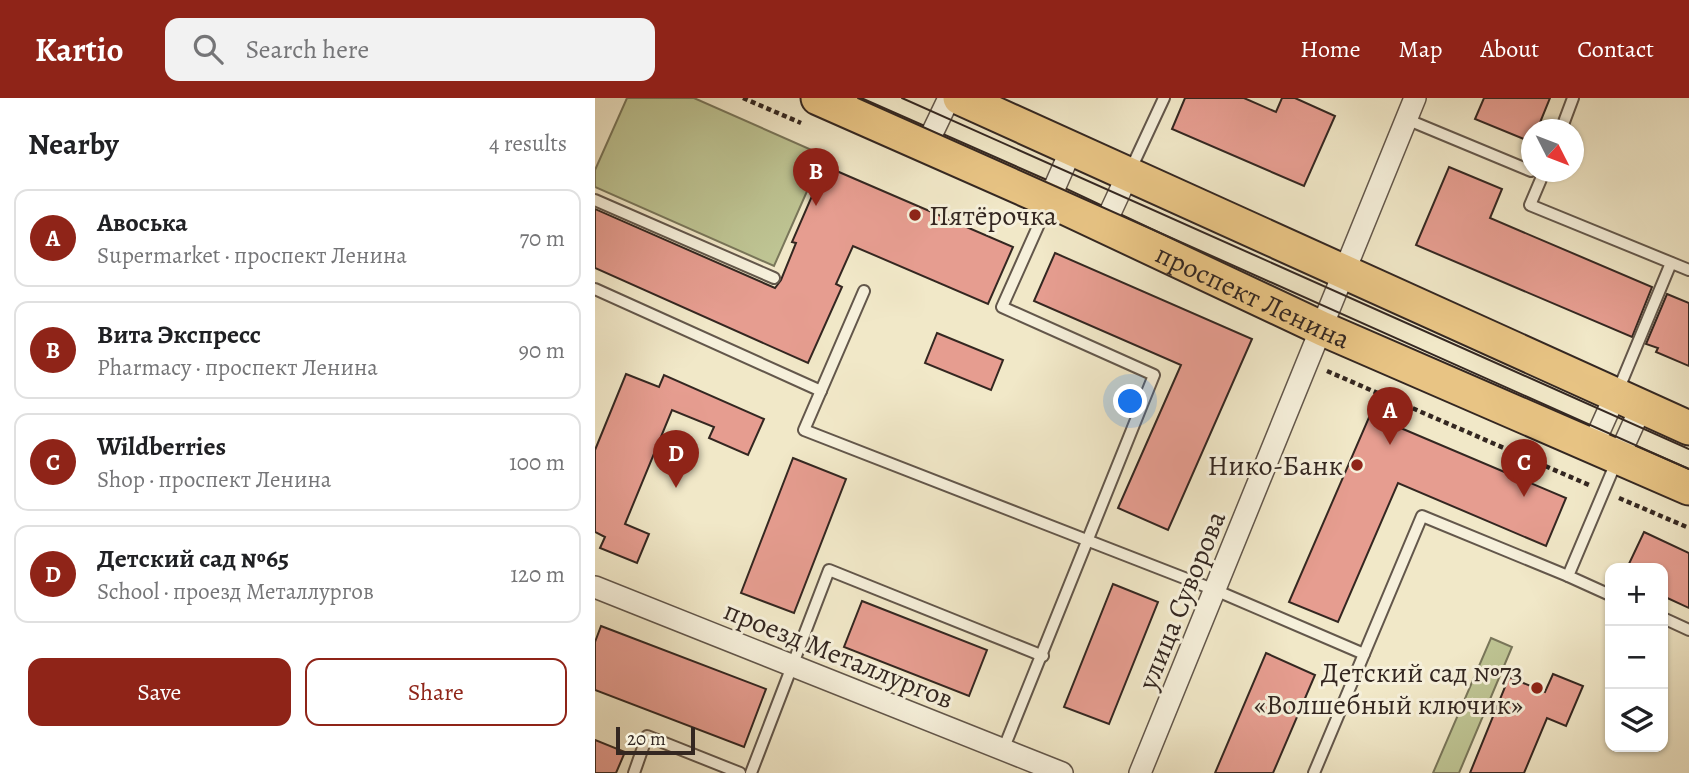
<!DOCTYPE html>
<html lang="en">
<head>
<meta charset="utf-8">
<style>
  body { margin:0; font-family:Alegreya,serif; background:#f2f2f2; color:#202124 }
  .controls { position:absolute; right:21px; bottom:21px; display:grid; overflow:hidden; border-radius:14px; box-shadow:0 2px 5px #0004 }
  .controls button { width:63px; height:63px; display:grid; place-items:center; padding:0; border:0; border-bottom:2px solid #e0e0e0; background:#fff; color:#202124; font:35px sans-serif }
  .compass { position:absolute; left:926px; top:21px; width:63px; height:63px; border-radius:50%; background:#fff; box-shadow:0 2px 5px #0004; rotate:132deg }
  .scale { position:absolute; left:21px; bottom:18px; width:79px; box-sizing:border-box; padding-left:7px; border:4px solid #342721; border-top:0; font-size:19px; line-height:24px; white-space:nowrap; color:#342721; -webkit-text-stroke:5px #f6f0db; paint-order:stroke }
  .you { position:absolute; left:536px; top:304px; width:24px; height:24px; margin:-18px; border:5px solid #fff; border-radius:50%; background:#1a73e8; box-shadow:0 0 0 10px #1a73e833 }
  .badge { display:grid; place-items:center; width:46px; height:46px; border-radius:50%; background:#8f2418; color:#fff; font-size:23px; font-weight:700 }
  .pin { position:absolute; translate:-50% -58px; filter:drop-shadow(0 2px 4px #0008) }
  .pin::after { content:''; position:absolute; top:37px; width:24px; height:21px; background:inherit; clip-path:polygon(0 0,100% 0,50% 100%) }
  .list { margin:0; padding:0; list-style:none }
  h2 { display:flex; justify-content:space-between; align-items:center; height:91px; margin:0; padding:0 28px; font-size:30px }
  h2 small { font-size:23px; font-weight:400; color:#757577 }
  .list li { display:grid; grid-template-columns:46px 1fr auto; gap:21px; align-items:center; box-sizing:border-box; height:98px; margin:0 14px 14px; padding:0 14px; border:2px solid #e0e0e0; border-radius:14px }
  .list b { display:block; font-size:26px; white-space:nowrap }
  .list p { margin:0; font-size:23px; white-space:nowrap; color:#757577 }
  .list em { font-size:23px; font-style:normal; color:#757577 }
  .actions { display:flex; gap:14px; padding:21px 28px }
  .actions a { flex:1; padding:16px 0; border:2px solid #8f2418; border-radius:14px; text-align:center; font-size:24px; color:#8f2418 }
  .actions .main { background:#8f2418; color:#fff }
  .icon { flex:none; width:38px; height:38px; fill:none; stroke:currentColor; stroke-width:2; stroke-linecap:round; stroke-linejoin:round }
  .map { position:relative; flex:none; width:1094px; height:675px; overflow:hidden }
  header { display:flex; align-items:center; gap:42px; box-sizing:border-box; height:98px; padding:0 35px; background:#8f2418; color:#fff }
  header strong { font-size:33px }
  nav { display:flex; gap:38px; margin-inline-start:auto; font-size:24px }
  .search { width:490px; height:63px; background:#f2f2f2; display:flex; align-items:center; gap:18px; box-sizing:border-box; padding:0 24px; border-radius:14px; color:#757577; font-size:26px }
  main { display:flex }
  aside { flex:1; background:#fff }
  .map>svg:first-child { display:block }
  .green { fill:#bec493; stroke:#79765a; stroke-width:2 }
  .building { fill:#e69d90; stroke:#342721; stroke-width:2 }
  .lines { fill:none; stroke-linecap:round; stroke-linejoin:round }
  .lane-casing { stroke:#63574b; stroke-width:14 }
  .street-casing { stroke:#63574b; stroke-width:24 }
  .primary-casing { stroke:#342721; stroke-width:37 }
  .path { stroke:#342721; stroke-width:4.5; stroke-dasharray:5 3.5; stroke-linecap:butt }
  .lane { stroke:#f6f0db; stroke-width:10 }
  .street { stroke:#f6f0db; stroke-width:21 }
  .primary { stroke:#e8c484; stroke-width:33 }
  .tram { stroke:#342721; stroke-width:2 }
  .poi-dot { fill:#8f2418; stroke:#f6f0db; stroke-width:2.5 }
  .labels { text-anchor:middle; stroke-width:6; stroke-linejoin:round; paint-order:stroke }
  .poi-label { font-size:28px; fill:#342721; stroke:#f6f0db; text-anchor:end }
  .street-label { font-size:28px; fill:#342721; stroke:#f6f0db }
</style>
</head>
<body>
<header>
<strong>Kartio</strong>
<div class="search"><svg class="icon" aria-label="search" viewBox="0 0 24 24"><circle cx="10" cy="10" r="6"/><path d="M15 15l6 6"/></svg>Search here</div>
<nav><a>Home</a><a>Map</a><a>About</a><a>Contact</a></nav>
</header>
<main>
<aside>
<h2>Nearby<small>4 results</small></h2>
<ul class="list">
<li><span class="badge">A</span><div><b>Авоська</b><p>Supermarket · проспект Ленина</p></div><em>70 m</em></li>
<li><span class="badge">B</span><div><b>Вита Экспресс</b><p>Pharmacy · проспект Ленина</p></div><em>90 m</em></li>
<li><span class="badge">C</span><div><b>Wildberries</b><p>Shop · проспект Ленина</p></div><em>100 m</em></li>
<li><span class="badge">D</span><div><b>Детский сад №65</b><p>School · проезд Металлургов</p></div><em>120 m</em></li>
</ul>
<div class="actions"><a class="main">Save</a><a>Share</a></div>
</aside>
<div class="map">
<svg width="1094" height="675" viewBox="0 0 1094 675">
  <rect width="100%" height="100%" fill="#f1e8c8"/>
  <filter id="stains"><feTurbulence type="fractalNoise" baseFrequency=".00286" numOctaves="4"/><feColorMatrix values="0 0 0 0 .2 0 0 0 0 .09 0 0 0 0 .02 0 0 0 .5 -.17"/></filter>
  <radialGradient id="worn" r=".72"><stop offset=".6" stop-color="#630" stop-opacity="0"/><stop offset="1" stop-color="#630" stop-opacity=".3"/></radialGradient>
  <g class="green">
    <path d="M32,0H99L228,57L179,168L0,89V72Z"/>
    <path d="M896,540L917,549L864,675H838Z"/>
  </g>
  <g class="building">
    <path d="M590,0H649L681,14L687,0H700L740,18L709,88L577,31Z"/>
    <path d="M889,0H955L942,32H936V44L880,21Z"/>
    <path d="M230,68L418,149L393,206L258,148L241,186L247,189L213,265L0,170V111L180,190L186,182L201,145L197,144Z"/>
    <path d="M854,69L907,91L895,120L1057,189L1037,239L821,147Z"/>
    <path d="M460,155L657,241L573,432L523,410L586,267L439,203Z"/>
    <path d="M1072,196L1094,205V268L1061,254L1063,250L1051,246Z"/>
    <path d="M342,235L408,262L396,292L330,265Z"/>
    <path d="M31,276L64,289L69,277L169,321L153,357L114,340L119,329L77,312L30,426L54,436L42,465L5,450L10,439L0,434V352Z"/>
    <path d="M775,317L971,400L951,448L803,385L743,524L694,504Z"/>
    <path d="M198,360L251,381L199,515L146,495Z"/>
    <path d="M1049,434L1094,455V510L1068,498V470H1032Z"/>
    <path d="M518,486L563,504L514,626L469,609Z"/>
    <path d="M267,503L392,552L374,598L249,549Z"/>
    <path d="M6,528L171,591L149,649L0,592V544Z"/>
    <path d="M671,555L720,577L678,675H620Z"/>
    <path d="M958,576L988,588L971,628L952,620L929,675H875L914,579L950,594Z"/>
    <path d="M0,642L30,654L21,675H0Z"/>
  </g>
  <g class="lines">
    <g class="lane-casing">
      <g id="lane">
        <path d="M811,21L936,73"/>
        <path d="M966,32L978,0"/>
        <path d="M535,73L569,0"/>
        <path d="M949,74L935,107L1094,172"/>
        <path d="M0,102L179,180"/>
        <path d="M0,191L226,293"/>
        <path d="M269,193L209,332L620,492L769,556"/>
        <path d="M1022,295L1076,165"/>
        <path d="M1015,497L973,478L1022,362"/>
        <path d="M1068,520L1094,532"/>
        <path d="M408,652L559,277L407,209L453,106"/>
        <path d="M39,675L52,638L145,675"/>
        <path d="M156,675L234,472L448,558"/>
        <path d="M719,675L827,418L973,478"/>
      </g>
    </g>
    <g class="street-casing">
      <g id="street">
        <path d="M331,48L354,0"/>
        <path d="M454,102L476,52"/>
        <path d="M509,128L532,78"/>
        <path d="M998,347L1020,298"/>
        <path d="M1024,358L1046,309"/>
        <path d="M0,489L467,675"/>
        <path d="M545,675L820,0"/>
      </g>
    </g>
    <g class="primary-casing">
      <g id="primary">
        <path id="s1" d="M223,0L454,102L728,231L1094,390"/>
        <path d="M365,0L1094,330"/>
      </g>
    </g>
    <g class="path">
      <path d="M148,0L206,25"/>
      <path d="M732,273L994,387"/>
      <path d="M1024,400L1094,430"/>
    </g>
    <use href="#lane" class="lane"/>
    <use href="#street" class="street"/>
    <use href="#primary" class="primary"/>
    <g class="tram">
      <path d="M263,0L1094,371"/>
      <path d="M307,0L1094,351"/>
    </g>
  </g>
  <g class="poi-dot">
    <circle cx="320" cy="117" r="7"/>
    <circle cx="762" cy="367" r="7"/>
    <circle cx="942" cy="590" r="7"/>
  </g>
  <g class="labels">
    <g class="poi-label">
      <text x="334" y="127" text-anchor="start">Пятёрочка</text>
      <text x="748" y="377">Нико-Банк</text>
      <text x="928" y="584">Детский сад №73<tspan x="928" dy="32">«Волшебный ключик»</tspan></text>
    </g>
    <g class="street-label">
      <text dy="10" stroke="none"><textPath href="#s1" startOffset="478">проспект Ленина</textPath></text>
      <text transform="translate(586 502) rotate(-68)" y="10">улица Суворова</text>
      <text transform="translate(244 556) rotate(22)" y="10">проезд Металлургов</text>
    </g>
  </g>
  <rect width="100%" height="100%" filter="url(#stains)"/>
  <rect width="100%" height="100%" fill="url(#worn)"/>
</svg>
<div class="controls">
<button>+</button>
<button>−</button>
<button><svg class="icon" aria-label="layers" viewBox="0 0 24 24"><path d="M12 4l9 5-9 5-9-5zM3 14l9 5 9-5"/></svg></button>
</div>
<svg class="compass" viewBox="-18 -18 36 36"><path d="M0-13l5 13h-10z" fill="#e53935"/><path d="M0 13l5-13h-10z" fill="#757577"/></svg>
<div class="scale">20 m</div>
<div class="you"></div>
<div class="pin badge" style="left:795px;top:347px">A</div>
<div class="pin badge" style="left:221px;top:108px">B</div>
<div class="pin badge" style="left:929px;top:399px">C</div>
<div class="pin badge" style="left:81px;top:390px">D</div>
</div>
</main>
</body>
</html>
